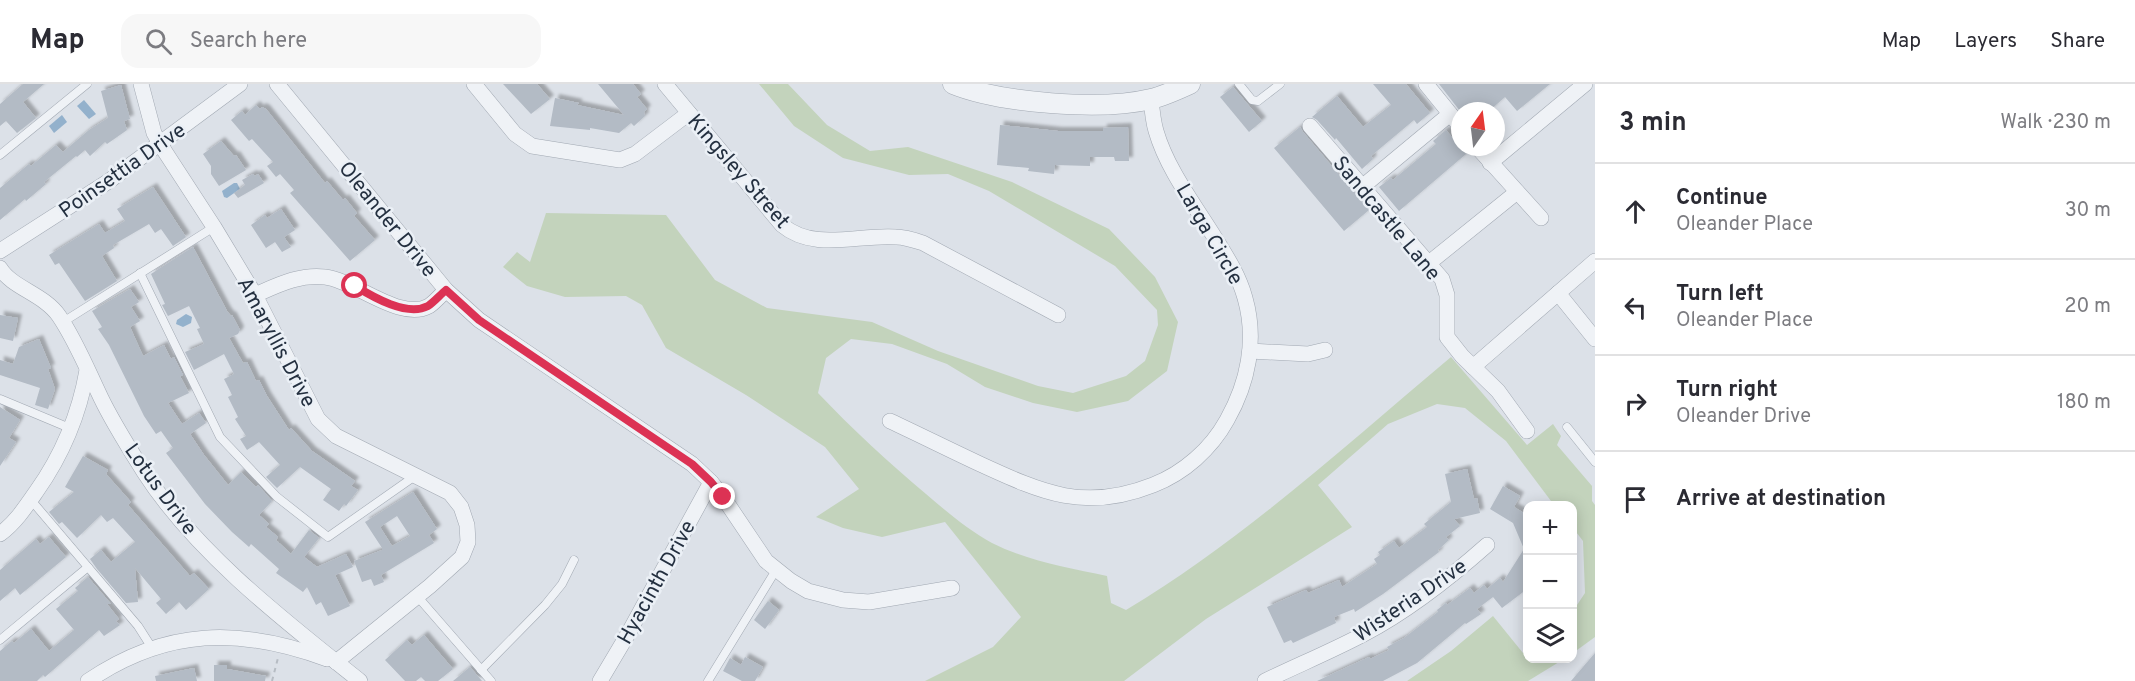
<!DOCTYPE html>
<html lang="en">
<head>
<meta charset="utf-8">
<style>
  body { margin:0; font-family:Overpass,sans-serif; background:#f7f7f7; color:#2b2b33 }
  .controls { position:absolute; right:18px; bottom:18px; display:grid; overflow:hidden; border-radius:12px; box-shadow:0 3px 15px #0003 }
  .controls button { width:54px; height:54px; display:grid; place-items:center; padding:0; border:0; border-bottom:2px solid #e1e1e2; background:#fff; color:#2b2b33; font:30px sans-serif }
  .compass { position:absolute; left:1451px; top:18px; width:54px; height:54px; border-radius:50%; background:#fff; box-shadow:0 3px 15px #0003; rotate:14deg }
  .stop { position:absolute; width:18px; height:18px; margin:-14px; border:4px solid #dc3254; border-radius:50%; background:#fff }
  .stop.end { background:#dc3254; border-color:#fff; box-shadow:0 2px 6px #0008 }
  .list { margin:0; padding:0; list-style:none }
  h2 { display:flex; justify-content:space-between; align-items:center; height:78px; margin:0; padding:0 24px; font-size:26px }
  h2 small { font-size:20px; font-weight:400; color:#7c7c81 }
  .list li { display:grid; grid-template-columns:39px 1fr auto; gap:18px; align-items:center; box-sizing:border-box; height:96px; padding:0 24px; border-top:2px solid #e1e1e2 }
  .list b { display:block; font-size:22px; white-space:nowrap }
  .list p { margin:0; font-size:20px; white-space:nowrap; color:#7c7c81 }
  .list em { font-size:20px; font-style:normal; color:#7c7c81 }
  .icon { flex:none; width:33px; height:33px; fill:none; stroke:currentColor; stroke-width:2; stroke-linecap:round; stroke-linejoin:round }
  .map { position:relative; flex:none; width:1595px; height:597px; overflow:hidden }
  header { display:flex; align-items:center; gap:36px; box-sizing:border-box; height:84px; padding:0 30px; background:#fff; border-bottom:2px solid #e1e1e2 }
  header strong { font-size:28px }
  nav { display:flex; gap:33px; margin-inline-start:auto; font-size:21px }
  .search { width:420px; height:54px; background:#f7f7f7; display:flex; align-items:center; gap:15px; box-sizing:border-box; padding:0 21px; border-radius:18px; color:#7c7c81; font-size:22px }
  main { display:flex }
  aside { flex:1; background:#fff }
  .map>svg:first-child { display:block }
  .green { fill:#c3d3bc }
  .water { fill:#93b1cc }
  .building { fill:#b3bbc5; fill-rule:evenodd; filter:url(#shadow) }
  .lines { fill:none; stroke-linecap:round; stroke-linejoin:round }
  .service-casing { stroke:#a1a8b2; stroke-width:9 }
  .minor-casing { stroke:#a1a8b2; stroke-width:16 }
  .tertiary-casing { stroke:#a1a8b2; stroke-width:21 }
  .path { stroke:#b6bcc3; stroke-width:2; stroke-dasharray:4.5 4.5; stroke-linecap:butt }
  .service { stroke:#eff2f6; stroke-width:8 }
  .minor { stroke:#eff2f6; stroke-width:15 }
  .tertiary { stroke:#eff2f6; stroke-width:20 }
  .route { stroke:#dc3254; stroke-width:8 }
  .labels { text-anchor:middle; stroke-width:5; stroke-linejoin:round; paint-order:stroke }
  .street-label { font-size:21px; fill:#243040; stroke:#ebf0f6 }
</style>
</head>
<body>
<header>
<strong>Map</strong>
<div class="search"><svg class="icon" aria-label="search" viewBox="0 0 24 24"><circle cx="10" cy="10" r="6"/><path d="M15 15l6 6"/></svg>Search here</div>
<nav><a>Map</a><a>Layers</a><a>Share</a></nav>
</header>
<main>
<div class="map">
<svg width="1595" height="597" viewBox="0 0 1595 597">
  <defs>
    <filter id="shadow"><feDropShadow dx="4" dy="-4" stdDeviation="1.5" flood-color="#0004"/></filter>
  </defs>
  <rect width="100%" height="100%" fill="#dce1e8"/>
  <g class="green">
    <path d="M759,0H788L827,41L870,67L908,63L1012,98L1109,145L1155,193L1178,238L1167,287L1128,317L1077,328L1033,319L985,303L947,280L892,260L851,255L826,274L818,309C852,345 888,378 926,410C946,427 968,446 992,459C1028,477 1068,484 1107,492L1111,519L1126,526C1243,456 1346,361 1451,273L1527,361L1553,340L1561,352L1557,361L1592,402V417L1595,421V553L1573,569V527L1585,509L1583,457L1573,444L1572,422L1554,421L1506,357L1465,324L1437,320L1388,340L1318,401L1352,443L1206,535L1124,597H925L993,563L1021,533L945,438L882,453L843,444L816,433L859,405L825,363L746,311L666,264L642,221L626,212L565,213L527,202L503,183L517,168L530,178L546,129L666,131L715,196L767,224L872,238L938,267L1038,302L1073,309L1126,292L1145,277L1158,241L1157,226L1115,182L989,107L948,90L909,91L843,74L794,42Z"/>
    <path d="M1493,532L1523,569L1527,567L1528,574L1564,575L1528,597H1407L1451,567Z"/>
  </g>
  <g class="water">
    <path d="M84,16L96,30L89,35L77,22Z"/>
    <path d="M62,31L67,38L54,49L49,42Z"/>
    <path d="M234,99H237L240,105L227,114L224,113L222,107Z"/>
    <path d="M186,230L192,233L191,239L183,243L176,240L177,236Z"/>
  </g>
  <g class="building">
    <path d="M23,0H44L23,18L36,34L17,49L6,37L0,42V20Z"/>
    <path d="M503,0H537L550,15L531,30Z"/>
    <path d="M598,0H633L641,10L637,13L647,25L644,28L645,32L634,42L631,39L619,49L590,44V46L550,42L555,14L579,19L577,21L624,31Z"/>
    <path d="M1373,0H1406L1430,29L1417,40L1414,36L1371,72L1373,75L1362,85L1336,54L1335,56L1317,36L1312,33L1337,12L1363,43L1391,21Z"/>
    <path d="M1439,0H1550L1517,27L1505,13L1489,27H1460Z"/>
    <path d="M121,1L130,35L124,37L127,46L107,60L105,58L90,72L85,66L77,73L76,72L44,98L46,100L26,117L25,115L0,136V104L29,80L31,82L56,61L63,68L89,46L108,34L101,7Z"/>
    <path d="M1233,3L1262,37L1249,48L1220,13Z"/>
    <path d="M256,21L260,25L262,23L266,25L325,99L327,97L343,116L345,114L357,129L354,132L375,156L350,177L290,109L294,106L280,90L276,93L267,82L273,78L252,55L249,57L231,36L242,27L245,31Z"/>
    <path d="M1000,41L1058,47H1103V44L1128,43L1129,77H1115L1114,73H1090V82L1055,81L1054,90L1028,87L1029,84L997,81Z"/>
    <path d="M1300,43L1303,48L1369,126L1344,147L1274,64Z"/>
    <path d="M1446,46L1466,70L1399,127L1379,103L1391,94L1393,96L1436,60L1433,57Z"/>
    <path d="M221,57L234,72L236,71L246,86L219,102L211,90V82L203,70Z"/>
    <path d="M253,90L255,92L258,90L264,99L238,114L234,109L245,101L242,96Z"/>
    <path d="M153,103L186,153L173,162L161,145L155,149L149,140L113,161L114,164L102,172L117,197L85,217L59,179L55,181L49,171L99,140L105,149L125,137L117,125Z"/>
    <path d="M281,125L295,146L284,153L291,163L282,168L275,158L266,164L251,141L265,131L267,134Z"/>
    <path d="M193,163L227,227L231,232L232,231L240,246L238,250L229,254L243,279L247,278L256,297L259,296L267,312L289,346L291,344L312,367L355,397L351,402L358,406L346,422L344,420L339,427L323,416L331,405L300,383L277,404L266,393L280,381L259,358L247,366L240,355L246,352L235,335L238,333L228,313L232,311L224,295L234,290L224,270L194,286L185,268L204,260L197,245L200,244L189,222L168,232L162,221L165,220L151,190Z"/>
    <path d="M130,205L139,218L131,223L140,237L130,243L143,272L164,261L171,275L174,273L183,291L180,292L189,309L168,319L182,340L199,329L206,339L190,350L204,371L228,401L241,388L256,403L258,401L272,417L259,431L269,440L266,443L278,453L276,456L291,470L309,446L319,454L304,473L317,483L346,470L353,483L335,491L350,522L328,532L321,518L316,521L307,503L303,508L276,489L279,485L251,460L249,463L232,448L205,420L166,369L173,364L161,347L156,350L144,332L109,261L98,245L102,243L92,227Z"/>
    <path d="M0,231L18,234L13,257L0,254Z"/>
    <path d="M39,255L51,284L48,285L55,305L48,325L35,321L40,304L0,291V276L13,280L19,263Z"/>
    <path d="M0,323L20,336L9,354L16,358L0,382Z"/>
    <path d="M83,372L108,386L106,390L131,418L128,421L190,492L194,489L209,505L186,526L179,518L166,530L156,519L161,515L135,484L138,518L126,519L97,485L90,475L101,466L111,478L135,458L113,434L107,438L101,431L77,454L62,438L59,440L49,428L74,408L65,403Z"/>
    <path d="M1467,385L1474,415L1477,414L1480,429L1454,435L1460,442L1446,453L1449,456L1438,466L1439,468L1383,510L1355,528L1354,525L1334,533L1336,539L1293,559L1291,556L1284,559L1267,523L1306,506L1308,509L1339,496L1342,503L1377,480L1374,475L1380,471L1378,468L1394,457L1399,464L1427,443L1424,440L1451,418L1445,390Z"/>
    <path d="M1503,402L1520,412L1514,423L1527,431V505L1502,524L1493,513L1477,525L1481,530L1466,540L1465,539L1417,579L1383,597H1317L1369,573L1370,575L1389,566L1387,563L1404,554L1438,528L1437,526L1446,519L1447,521L1470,504L1474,509L1484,501L1487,505L1500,494L1503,498L1524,465L1513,439L1490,425Z"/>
    <path d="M413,408L437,445L429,451L434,459L381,491L384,498L374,502L371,495L362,498L354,477L382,466V464L365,438ZM397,432L410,452L392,462L380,443Z"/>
    <path d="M49,453L66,473L20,511L15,504L0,517V486L36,455L40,460Z"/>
    <path d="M88,493L111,520H107L119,535L116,537L120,541L104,552L99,546L45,593L43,591L37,597H0V567L12,557L14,559L31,545L49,567L74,546L56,525L78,507L75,504Z"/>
    <path d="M768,517L779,526L765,545L754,536Z"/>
    <path d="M424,551L453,585L438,597H425L421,593L416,597H405L385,576L407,556L412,561Z"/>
    <path d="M1595,569V597H1571Z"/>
    <path d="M745,573L763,583L755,597H742L723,587L730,574L741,581Z"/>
    <path d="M214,581H227V585L266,592L265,597H214Z"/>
    <path d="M470,583L482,597H453Z"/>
    <path d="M194,584L197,597H156L155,592Z"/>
  </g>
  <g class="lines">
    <g class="service-casing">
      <g id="service">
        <path d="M1239,0L1252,16L1258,17L1280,0"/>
        <path d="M0,71L87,0"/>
        <path d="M140,189L220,353L277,413L328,453L415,392"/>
        <path d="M63,238L214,143"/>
        <path d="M0,315L72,345"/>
        <path d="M1567,343L1595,378"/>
        <path d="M31,416L138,542L152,564"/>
        <path d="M417,512L491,597"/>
        <path d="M0,556L88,483"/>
        <path d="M481,586L545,521L562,500L574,476"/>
        <path d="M708,597L776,486"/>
      </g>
    </g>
    <g class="minor-casing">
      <g id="minor">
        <path d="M141,0L154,49L160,60L214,143L255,211L318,335L336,352L450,409L461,423L467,441L468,458L462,473L430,502L336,578"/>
        <path d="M277,0L446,206L479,236L692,380L711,398L723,413L766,477L791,497L808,507L843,516L869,518L952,504"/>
        <path d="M474,0L515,50L532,62L620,76L635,70L689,29"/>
        <path d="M665,0L782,141C814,168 858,150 896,153C905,153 914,156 923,159L1058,231"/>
        <path d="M1426,0L1460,42"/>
        <path d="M1310,42L1442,195L1447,211V253L1462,272L1498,307L1527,347"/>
        <path d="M1477,63L1541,134"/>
        <path d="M1490,79L1585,0"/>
        <path d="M1362,103L1450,30"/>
        <path d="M0,167L109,97L240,0"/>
        <path d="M1429,179L1517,108"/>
        <path d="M0,184C12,204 44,210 59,232C76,257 88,287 101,314C113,339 129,364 144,388C196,469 286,538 360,597"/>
        <path d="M1558,209L1595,255"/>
        <path d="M255,211C278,201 299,190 325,193C355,196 400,238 429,222C435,218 441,211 446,206"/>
        <path d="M1250,267L1308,270L1325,266"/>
        <path d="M1473,283L1595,177"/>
        <path d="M890,337C920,351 950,366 980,380C1043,409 1085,428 1153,401C1184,389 1211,365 1227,336C1248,299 1257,256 1245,214C1239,192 1227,173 1215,154C1194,120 1167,85 1156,47C1153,37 1152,26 1151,15"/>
        <path d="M0,450C15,439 25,424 36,408C63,370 79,332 87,286"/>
        <path d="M88,597C166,544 240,543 327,575"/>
        <path d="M600,597L628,550L711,398"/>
        <path d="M1265,597C1298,581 1332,567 1364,550C1406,528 1452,492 1487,461"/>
      </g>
    </g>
    <g class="tertiary-casing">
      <path id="tertiary" d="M953,0C1000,19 1101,27 1151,15C1164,12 1177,6 1190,0"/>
    </g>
    <path class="path" d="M272,597L278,574"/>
    <use href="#service" class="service"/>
    <use href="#minor" class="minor"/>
    <use href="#tertiary" class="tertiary"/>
  </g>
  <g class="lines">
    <path class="route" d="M355,202C373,213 407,233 428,222C434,218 440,211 446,206L479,236L692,380L711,398L723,413"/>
  </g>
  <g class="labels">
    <g class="street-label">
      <text transform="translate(122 86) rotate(-35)" y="7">Poinsettia Drive</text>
      <text transform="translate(739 87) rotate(49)" y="7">Kingsley Street</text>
      <text transform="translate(1387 134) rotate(50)" y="7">Sandcastle Lane</text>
      <text transform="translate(388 135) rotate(51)" y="7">Oleander Drive</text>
      <text transform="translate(1210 150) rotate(60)" y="7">Larga Circle</text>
      <text transform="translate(277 258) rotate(62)" y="7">Amaryllis Drive</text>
      <text transform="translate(161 405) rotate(54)" y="7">Lotus Drive</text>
      <text transform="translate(656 498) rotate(-61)" y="7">Hyacinth Drive</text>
      <text transform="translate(1410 516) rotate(-34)" y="7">Wisteria Drive</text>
    </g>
  </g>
</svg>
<div class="controls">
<button>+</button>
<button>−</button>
<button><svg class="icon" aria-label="layers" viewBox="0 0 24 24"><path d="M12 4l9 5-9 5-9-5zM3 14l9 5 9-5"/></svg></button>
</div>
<svg class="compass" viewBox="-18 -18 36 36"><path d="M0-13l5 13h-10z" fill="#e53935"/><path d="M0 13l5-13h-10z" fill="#7c7c81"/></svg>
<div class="stop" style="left:355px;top:202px"></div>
<div class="stop end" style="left:723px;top:413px"></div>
</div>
<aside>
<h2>3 min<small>Walk · 230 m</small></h2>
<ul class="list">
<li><svg class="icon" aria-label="ahead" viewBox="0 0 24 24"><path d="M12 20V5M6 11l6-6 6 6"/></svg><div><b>Continue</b><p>Oleander Place</p></div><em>30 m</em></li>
<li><svg class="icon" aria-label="left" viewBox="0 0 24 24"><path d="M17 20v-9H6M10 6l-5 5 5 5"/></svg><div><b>Turn left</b><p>Oleander Place</p></div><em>20 m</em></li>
<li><svg class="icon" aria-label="right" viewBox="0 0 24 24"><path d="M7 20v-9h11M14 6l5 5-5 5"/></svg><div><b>Turn right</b><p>Oleander Drive</p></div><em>180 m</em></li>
<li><svg class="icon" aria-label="arrive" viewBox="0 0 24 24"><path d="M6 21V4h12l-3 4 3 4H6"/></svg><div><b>Arrive at destination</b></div></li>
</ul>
</aside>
</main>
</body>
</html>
